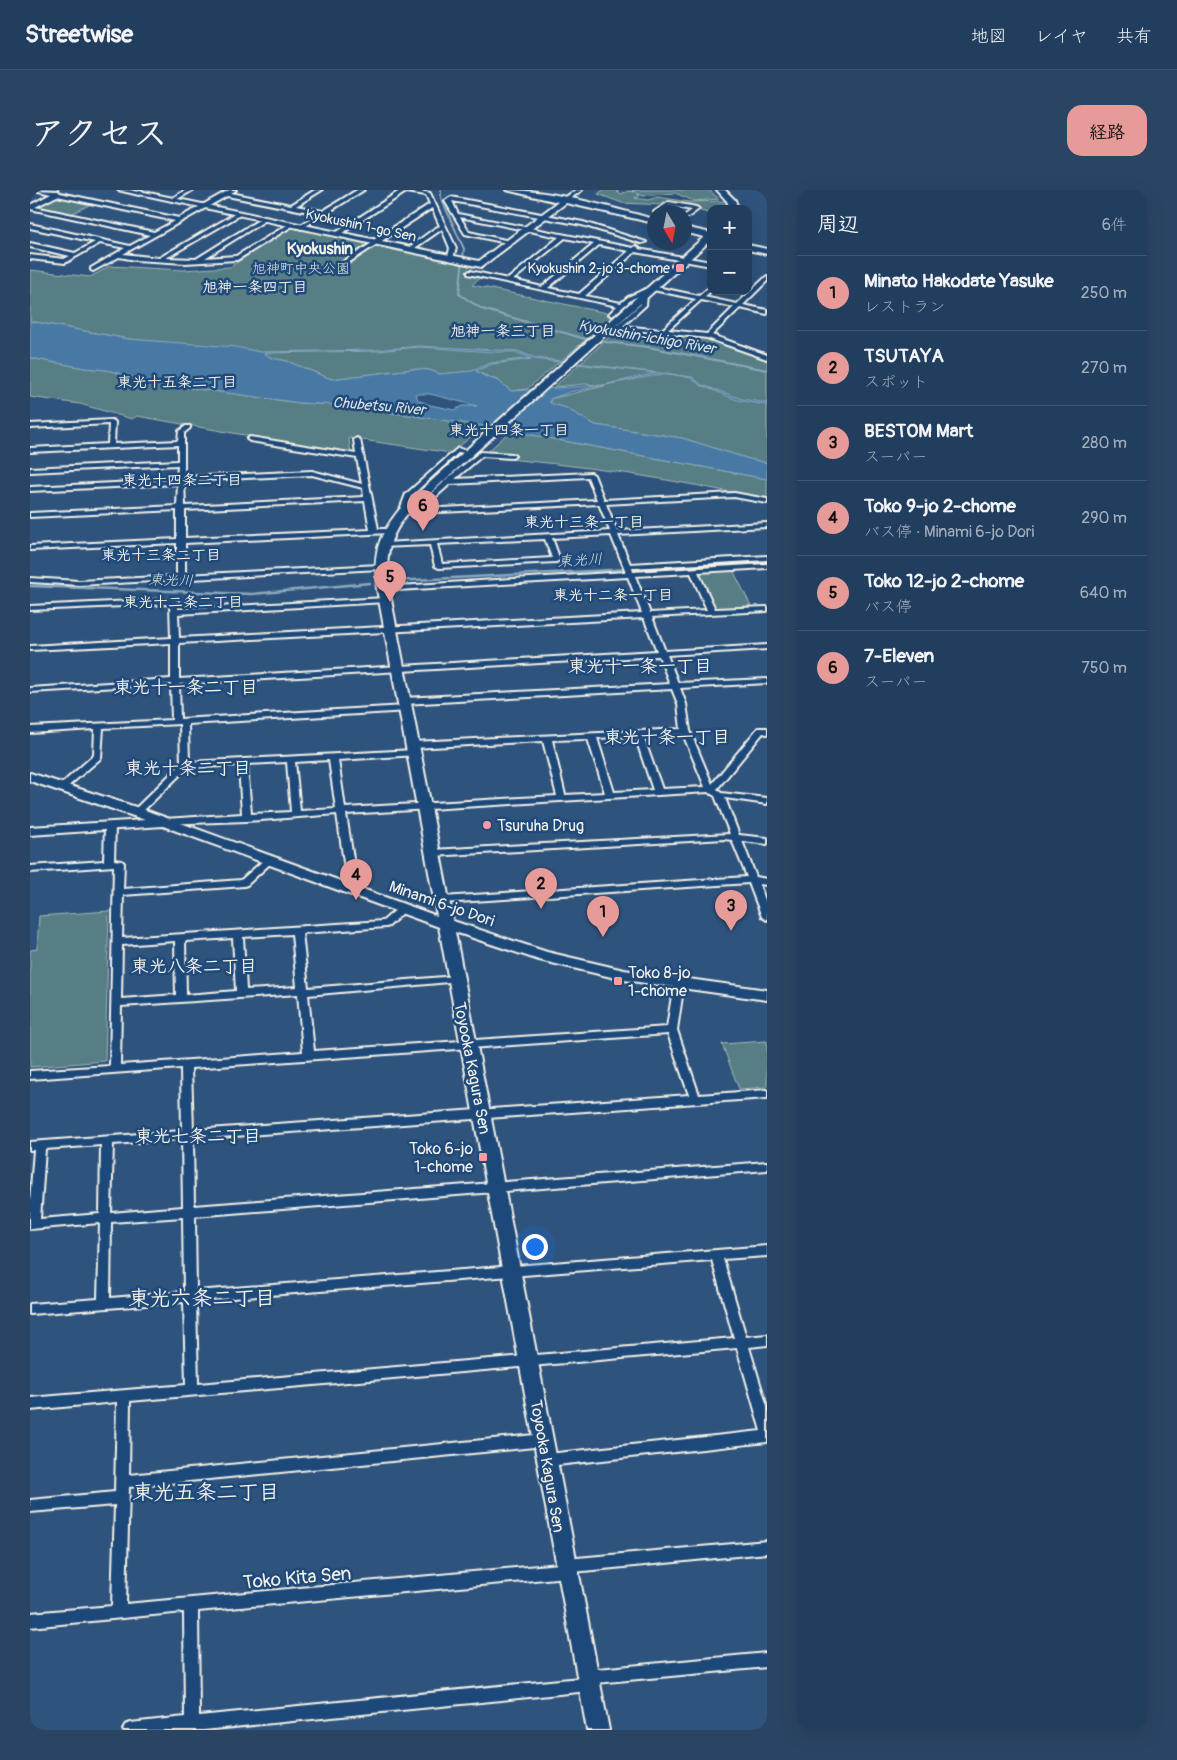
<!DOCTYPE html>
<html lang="ja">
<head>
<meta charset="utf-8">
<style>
  body { margin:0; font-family:Pangolin,"Klee One",sans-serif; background:#2a4564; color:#f1f3f6 }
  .controls { position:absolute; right:15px; top:15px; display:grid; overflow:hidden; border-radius:10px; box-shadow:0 5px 20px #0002 }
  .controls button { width:45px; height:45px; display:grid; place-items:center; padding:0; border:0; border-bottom:1px solid #3f5773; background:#223e5e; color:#f1f3f6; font:25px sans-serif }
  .compass { position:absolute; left:617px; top:15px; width:45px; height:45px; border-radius:50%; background:#223e5e; box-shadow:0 5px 20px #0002; rotate:170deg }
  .you { position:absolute; left:504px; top:1056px; width:18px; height:18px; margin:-12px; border:4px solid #fff; border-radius:50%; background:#1a73e8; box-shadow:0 0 0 8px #1a73e833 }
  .badge { display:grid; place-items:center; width:32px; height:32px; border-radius:50%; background:#e69b98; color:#111; font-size:16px; font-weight:700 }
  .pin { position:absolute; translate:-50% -41px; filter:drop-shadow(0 1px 2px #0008) }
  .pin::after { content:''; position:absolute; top:26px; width:18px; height:15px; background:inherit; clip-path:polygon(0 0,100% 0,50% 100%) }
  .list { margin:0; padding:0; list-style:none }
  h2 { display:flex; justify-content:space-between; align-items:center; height:65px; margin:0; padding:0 20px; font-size:21px }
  h2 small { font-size:16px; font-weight:400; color:#a2aebc }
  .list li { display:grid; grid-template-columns:32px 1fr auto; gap:15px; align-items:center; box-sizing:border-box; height:75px; padding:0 20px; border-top:1px solid #3f5773 }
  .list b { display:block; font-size:19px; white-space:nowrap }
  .list p { margin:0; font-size:16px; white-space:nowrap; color:#a2aebc }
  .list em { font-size:16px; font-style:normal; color:#a2aebc }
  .map { position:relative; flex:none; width:737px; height:1540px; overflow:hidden; border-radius:15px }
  header { display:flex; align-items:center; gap:30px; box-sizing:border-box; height:70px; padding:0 25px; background:#223e5e; border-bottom:1px solid #3f5773 }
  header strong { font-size:24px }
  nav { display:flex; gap:28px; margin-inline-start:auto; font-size:18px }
  .intro { display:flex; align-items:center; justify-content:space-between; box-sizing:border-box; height:120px; padding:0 30px }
  h1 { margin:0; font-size:35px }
  .button { padding:12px 22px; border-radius:15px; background:#e69b98; color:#111; font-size:18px; font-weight:700 }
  main { display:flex; gap:30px; padding:0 30px }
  aside { flex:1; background:#223e5e; border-radius:15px; box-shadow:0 5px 20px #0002 }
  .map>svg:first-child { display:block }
  .green { fill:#567e84; stroke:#a5b8b6 }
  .water { fill:#4779a4; stroke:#8ca9bf; fill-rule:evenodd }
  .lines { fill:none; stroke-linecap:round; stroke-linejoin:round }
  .stream-far1 { stroke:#8ca9bf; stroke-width:2 }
  .stream { stroke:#8ca9bf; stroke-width:2.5 }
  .street-casing { stroke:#f4f1e8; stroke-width:4 }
  .secondary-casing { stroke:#f4f1e8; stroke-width:4 }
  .street { fill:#1f4a7a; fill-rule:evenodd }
  .secondary { fill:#1f4a7a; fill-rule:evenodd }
  .poi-dot { fill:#ff9aa2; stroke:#1f4a7a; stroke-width:2 }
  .labels { text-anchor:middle; stroke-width:5; stroke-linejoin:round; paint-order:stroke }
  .far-street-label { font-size:14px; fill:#f4f1e8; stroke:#1f4a7a }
  .far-park-label { font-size:14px; fill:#dce0d9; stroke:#1f4a7a }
  .far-poi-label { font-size:14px; fill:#f4f1e8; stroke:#1f4a7a; text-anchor:end }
  .far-neighbourhood-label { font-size:15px; font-weight:bold; fill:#f4f1e8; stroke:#1f4a7a }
  .far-water-label { font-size:15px; font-style:italic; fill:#dadfde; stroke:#1f4a7a }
  .far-quarter-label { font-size:16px; font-weight:bold; fill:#f4f1e8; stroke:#1f4a7a }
  .poi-label { font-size:16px; fill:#f4f1e8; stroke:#1f4a7a; text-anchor:start }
  .street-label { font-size:16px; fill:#f4f1e8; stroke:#1f4a7a }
  .neighbourhood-label { font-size:18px; font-weight:bold; fill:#f4f1e8; stroke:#1f4a7a }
  .near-street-label { font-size:19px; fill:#f4f1e8; stroke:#1f4a7a }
  .near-neighbourhood-label { font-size:21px; font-weight:bold; fill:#f4f1e8; stroke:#1f4a7a }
</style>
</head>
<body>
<header>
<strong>Streetwise</strong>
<nav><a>地図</a><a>レイヤ</a><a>共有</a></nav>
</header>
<div class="intro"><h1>アクセス</h1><a class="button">経路</a></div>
<main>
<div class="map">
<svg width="737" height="1540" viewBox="0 0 737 1540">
  <rect width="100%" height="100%" fill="#2e537d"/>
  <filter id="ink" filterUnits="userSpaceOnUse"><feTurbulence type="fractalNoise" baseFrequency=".02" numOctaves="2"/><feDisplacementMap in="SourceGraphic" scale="10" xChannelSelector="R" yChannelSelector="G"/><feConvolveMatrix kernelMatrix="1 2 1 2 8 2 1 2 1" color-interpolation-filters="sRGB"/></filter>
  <g filter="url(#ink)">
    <g class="green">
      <path d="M573,0H589L587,2L590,4L599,1L605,2L602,0H679L689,9L664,11L645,3L613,6L607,3L610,6L605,8L618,10L628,7L659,12L696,11L700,17L681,19V24L655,16L592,13L568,4Z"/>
      <path d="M26,4L65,12L39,25L0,17Z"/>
      <path d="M262,37L445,75L437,84L451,87L442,95L582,124L580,126L583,127L497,199L481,201L469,191L445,181L410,184L399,180L383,179L301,189L257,171L241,168L233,163L220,160L98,149L0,131V80L60,87L80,76L153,80L200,77Z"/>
      <path d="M588,139L677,147L737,170V273L719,269L652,248L565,235L536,218L520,214V209L574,196L555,194L524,197Z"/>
      <path d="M0,168L55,178L77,180L125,193L270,213L308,215L454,236L421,263L319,248L321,264L107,226L102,229L50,214L0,207Z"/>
      <path d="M480,241L737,289V310C643,289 549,274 452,267Z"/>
      <path d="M703,380L721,416L686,418L669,382Z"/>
      <path d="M79,721L75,871L0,877V760L7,759L9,726Z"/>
      <path d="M737,851V897L709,899L692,854Z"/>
    </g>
    <path class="water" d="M0,131L98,149L206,157L230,162L346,160L389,156L487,161L506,168L662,187L672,195L712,209L737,213V215L707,210L670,195L661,188L637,183L540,202L520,209V213L536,218L565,235L652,248L719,269L737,273V289L454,236L308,215L270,213L125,193L77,180L55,178L0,168ZM389,157L462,162H485L501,168L460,173L442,181L410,184L399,180L383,179L301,189L257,171L241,168L234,163L347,161ZM503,169L626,183L573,195L481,201L469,191L454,186L446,181L462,174ZM386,204H400L447,216H432L425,220L400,215L388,210Z"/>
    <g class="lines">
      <path class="stream-far1" d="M411,0V8L434,59L429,104L452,119L559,150L618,157L737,180"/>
      <g class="stream">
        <path d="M364,391L737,372"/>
        <path d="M0,396L222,404L340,393"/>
      </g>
      <g class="street-casing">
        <g id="street">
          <path d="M4,0L28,1L30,3L149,28L199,0H206L201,3L261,15L285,0H292L266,16L293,21L327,0H334L271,39L268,37L269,36L289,24L197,6L93,64L129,68L208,22L211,24L210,25L136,68L166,69L232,28H236V30L175,68L206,66L259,34L264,35L207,70L155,73L106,70L89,67L63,81L61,80V78L95,58L70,53L35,73L0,69V65L34,69L40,66L0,57V53L45,63L65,52L0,38V34L100,56L120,45L0,19V15L21,4ZM27,6L145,31L124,42L5,17Z"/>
          <path d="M88,0H100L112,3L109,5Z"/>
          <path d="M156,0H163L144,11L139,10Z"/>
          <path d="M371,0H384L400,3L426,58L423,68L418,67L420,58L412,39L382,60L377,59L404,39L410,36L402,18L312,77H308V75L342,53V51L400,14L396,5L376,2L309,45L304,44Z"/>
          <path d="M546,0H552L537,11H533V9Z"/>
          <path d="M421,7L553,32L616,52L611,53L552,35L422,11L428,24L603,58L606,56L609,58L608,59L681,72V76L605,62L555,106L591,113L598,107L622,96L669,106L681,96V101L674,107L707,114L737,86V91L713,115L737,120V124L710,118L682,145L737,165V169L677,148L586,138V136L611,114V105L602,109L582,126L579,124L587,116L438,84V82L440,81L478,89L529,47L430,27L439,42L484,52L481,54L435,44L415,11ZM535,48L564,54L512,97L483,90ZM569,55L599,61L549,104L518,98ZM623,100L666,109L632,140L593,136L616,115L617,105L615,103ZM671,110L704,117L677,144L638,140Z"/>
          <path d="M639,12L666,17L669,19L654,30V26L662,20L640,16L630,22H624Z"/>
          <path d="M82,230L85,232L84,254L148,251L149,241L156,236H160V238L154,243V287L282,281L332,294L327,268L220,251L217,249L220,247L326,264L324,250L327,248L330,250L348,339H360V343L155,353V385L350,375L354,377L350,379L49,395L0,392V388L49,391L147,386V353L0,360V356L147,349V320L0,327V323L147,316L148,294L0,301V297L147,290L148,275L0,282V278L148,271V255L0,262V258L78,254L79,234L0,238V234ZM282,285L333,298L334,307L155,316L154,291ZM335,311L340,340L155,348V320Z"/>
          <path d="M428,258L436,261L433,263L429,262L381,306L377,320L383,319L413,293L414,291L450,262L482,264L485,266L482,268L452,266L425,289L561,283L564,285L574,310L704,303L737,309V313L704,307L576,314L587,341L737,333V337L588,345L600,374L737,366V370L602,378L603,382L737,374V378L668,382L685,419L737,417V421L622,427L635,461L737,455V459L637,465L648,493L737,489V493L650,498L656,514L660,541L682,594L728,538H737V544L733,543L687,599L691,603L737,608V614L695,608L709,645L737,648V654L712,651L726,687L737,689V695L729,694L737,715V730L732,727L719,693L412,713L407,710L412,707L717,687L702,650L694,649L402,666L397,663L402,660L700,644L685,606L678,602L316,624L328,700L323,703L318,700L307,624L217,631L131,634L129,632L131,630L134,629L212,624L209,575L157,578L110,624H104L102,622L104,620L151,574L150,534L73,538L71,568L35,599L32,600L28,597L64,565L65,539L0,543V537L142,530L141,494L0,502V498L141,489V453L0,460V456L141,448L140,414L0,420V416L144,409L148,411V419L356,408L360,410L356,412L148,424L149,448L612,423L598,387L350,401V397H353L596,382L581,345L522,348L530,370L526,372L409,378L405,376L400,355L350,357V353H353L580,341L569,314L370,324L369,322L376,304ZM558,287L567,310L392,319L420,294ZM515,349L522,368L412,374L407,354ZM661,383L677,420L620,423L605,386ZM614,428L627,461L149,489V453ZM629,466L640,494L374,508L370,511L374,514L642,499L648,514L651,539L383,552L379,555L383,558L513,551L527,606L315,618L308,570L387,565L388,563L387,561L384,560L159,572L158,534L379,521L380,519L376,516L150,529L149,494ZM653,544L675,597L632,599L613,546ZM605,546L623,600L584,602L567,548ZM558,549L575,603L535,605L522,550ZM299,570L306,619L270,621L265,572ZM257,572L261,622L221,624L217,574Z"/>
          <path d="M80,633L85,636L84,670L92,671L94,673L93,699L211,690L235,669L238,668L243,671L217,695L214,696L93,705L92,748L353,731L369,717H375L377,719L375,721L359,736L356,737L272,743L278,798L426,786L431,789L430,791L278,805L284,861L637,837L644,793L649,789L654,793L647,840L669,905L737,900V908L163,949L164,1016L737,972V980L165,1026L166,1101L737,1056V1066L693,1069L716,1147L737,1145V1155L719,1157L737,1217V1252L518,1276L513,1274L511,1270L513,1266L518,1264L731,1241L707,1158L100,1211L99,1285L514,1244L519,1246L521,1250L519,1254L514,1256L99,1297L96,1414L530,1374L531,1371L536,1369L737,1351V1363L543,1382L542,1385L537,1387L168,1421L169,1526L550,1488L552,1482L557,1480L737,1463V1477L566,1493L564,1499L559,1501L174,1540H93L95,1535L100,1533L155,1527L154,1422L0,1437V1423L82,1416L85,1315L0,1322V1310L85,1302L87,1212L0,1220V1208L156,1195L154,1112L0,1124V1114L68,1109L70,1033L0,1039V1011L4,960H0V952L152,941L151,878L0,889V881L80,876L84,676L0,682V676L74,671L75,636ZM262,744L267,797L216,800L213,747ZM203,748L206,801L156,805L155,751ZM145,751L146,805L91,809L92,755ZM268,804L273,862L90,875L91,816ZM638,844L659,905L163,940L161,878ZM152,949L153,1017L81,1023L83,954ZM71,955L70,1024L10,1029L15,959ZM153,1027L154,1102L80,1108L81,1032ZM682,1070L704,1148L168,1194L166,1111Z"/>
        </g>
      </g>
      <g class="secondary-casing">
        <g id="secondary">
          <path d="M476,0C524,0 578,17 624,29V33L536,13L451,77L105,3L109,1L449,71L528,12Z"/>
          <path d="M687,0H695L705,10L708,19H700L697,11Z"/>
          <path d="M654,37L681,43V50L377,324C357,349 355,369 359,399L423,731L517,762L594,780L737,800V810L594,790L509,770L425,742L579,1540H557L409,737L133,636L0,645V637L115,630L0,591V583L112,619L407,726L347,399C343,364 347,348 369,320L674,47L654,42Z"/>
          <path d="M718,55L737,59V64L718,60Z"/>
        </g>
      </g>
      <use href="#street" class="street"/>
      <use href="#secondary" class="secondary"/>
    </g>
  </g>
  <g class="poi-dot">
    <rect x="645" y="73" width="10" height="10" rx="2.5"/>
    <circle cx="457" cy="635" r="5"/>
    <rect x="583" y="786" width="10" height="10" rx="2.5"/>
    <rect x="448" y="962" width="10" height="10" rx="2.5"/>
  </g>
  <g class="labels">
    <g class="far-street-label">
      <text transform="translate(331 35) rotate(12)" y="5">Kyokushin 1-go Sen</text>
    </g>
    <g class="far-park-label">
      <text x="271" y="83">旭神町中央公園</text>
    </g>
    <g class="far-poi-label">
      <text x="640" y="83">Kyokushin 2-jo 3-chome</text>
    </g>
    <g class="far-neighbourhood-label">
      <text x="225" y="102">旭神一条四丁目</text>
      <text x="473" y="146">旭神一条三丁目</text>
      <text x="147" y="197">東光十五条二丁目</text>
      <text x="479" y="245">東光十四条一丁目</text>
      <text x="152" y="295">東光十四条二丁目</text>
      <text x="554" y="337">東光十三条一丁目</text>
      <text x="131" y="370">東光十三条二丁目</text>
      <text x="583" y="410">東光十二条一丁目</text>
      <text x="153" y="417">東光十二条二丁目</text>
    </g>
    <g class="far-water-label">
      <text transform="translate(617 147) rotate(10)" y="5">Kyokushin-ichigo River</text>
      <text transform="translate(349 216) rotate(5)" y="5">Chubetsu River</text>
      <text transform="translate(550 370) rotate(-3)" y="5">東光川</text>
      <text transform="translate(141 390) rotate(2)" y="5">東光川</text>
    </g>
    <g class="far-quarter-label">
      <text x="290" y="64">Kyokushin</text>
    </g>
    <g class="poi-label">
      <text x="467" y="641">Tsuruha Drug</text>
      <text x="598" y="788">Toko 8-jo<tspan x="598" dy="18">1-chome</tspan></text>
      <text x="443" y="964" text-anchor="end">Toko 6-jo<tspan x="443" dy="18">1-chome</tspan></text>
    </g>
    <g class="street-label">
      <text transform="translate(412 713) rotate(19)" y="6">Minami 6-jo Dori</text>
      <text transform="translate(443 878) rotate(79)" y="6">Toyooka Kagura Sen</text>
      <text transform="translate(518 1276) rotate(80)" y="6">Toyooka Kagura Sen</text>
    </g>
    <g class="neighbourhood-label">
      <text x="610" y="482">東光十一条一丁目</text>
      <text x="156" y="503">東光十一条二丁目</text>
      <text x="637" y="553">東光十条一丁目</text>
      <text x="158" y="584">東光十条二丁目</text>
      <text x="164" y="782">東光八条二丁目</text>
      <text x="168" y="952">東光七条二丁目</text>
    </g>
    <g class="near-street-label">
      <text transform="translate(267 1387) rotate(-5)" y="7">Toko Kita Sen</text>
    </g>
    <g class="near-neighbourhood-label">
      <text x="172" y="1115">東光六条二丁目</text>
      <text x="176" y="1309">東光五条二丁目</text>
    </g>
  </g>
</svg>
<div class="controls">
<button>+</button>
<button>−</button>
</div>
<svg class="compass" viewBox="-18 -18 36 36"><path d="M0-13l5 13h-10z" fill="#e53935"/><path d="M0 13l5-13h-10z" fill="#a2aebc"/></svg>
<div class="you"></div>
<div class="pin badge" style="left:573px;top:747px">1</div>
<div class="pin badge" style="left:511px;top:719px">2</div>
<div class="pin badge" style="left:701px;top:741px">3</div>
<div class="pin badge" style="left:326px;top:710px">4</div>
<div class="pin badge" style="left:360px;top:412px">5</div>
<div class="pin badge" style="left:393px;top:341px">6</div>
</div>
<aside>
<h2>周辺<small>6件</small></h2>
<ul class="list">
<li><span class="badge">1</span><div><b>Minato Hakodate Yasuke</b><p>レストラン</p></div><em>250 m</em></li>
<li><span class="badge">2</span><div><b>TSUTAYA</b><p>スポット</p></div><em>270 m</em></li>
<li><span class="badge">3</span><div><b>BESTOM Mart</b><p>スーパー</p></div><em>280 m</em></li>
<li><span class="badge">4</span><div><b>Toko 9-jo 2-chome</b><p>バス停 · Minami 6-jo Dori</p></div><em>290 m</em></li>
<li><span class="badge">5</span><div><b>Toko 12-jo 2-chome</b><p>バス停</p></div><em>640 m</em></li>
<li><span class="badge">6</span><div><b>7-Eleven</b><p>スーパー</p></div><em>750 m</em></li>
</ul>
</aside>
</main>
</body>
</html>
